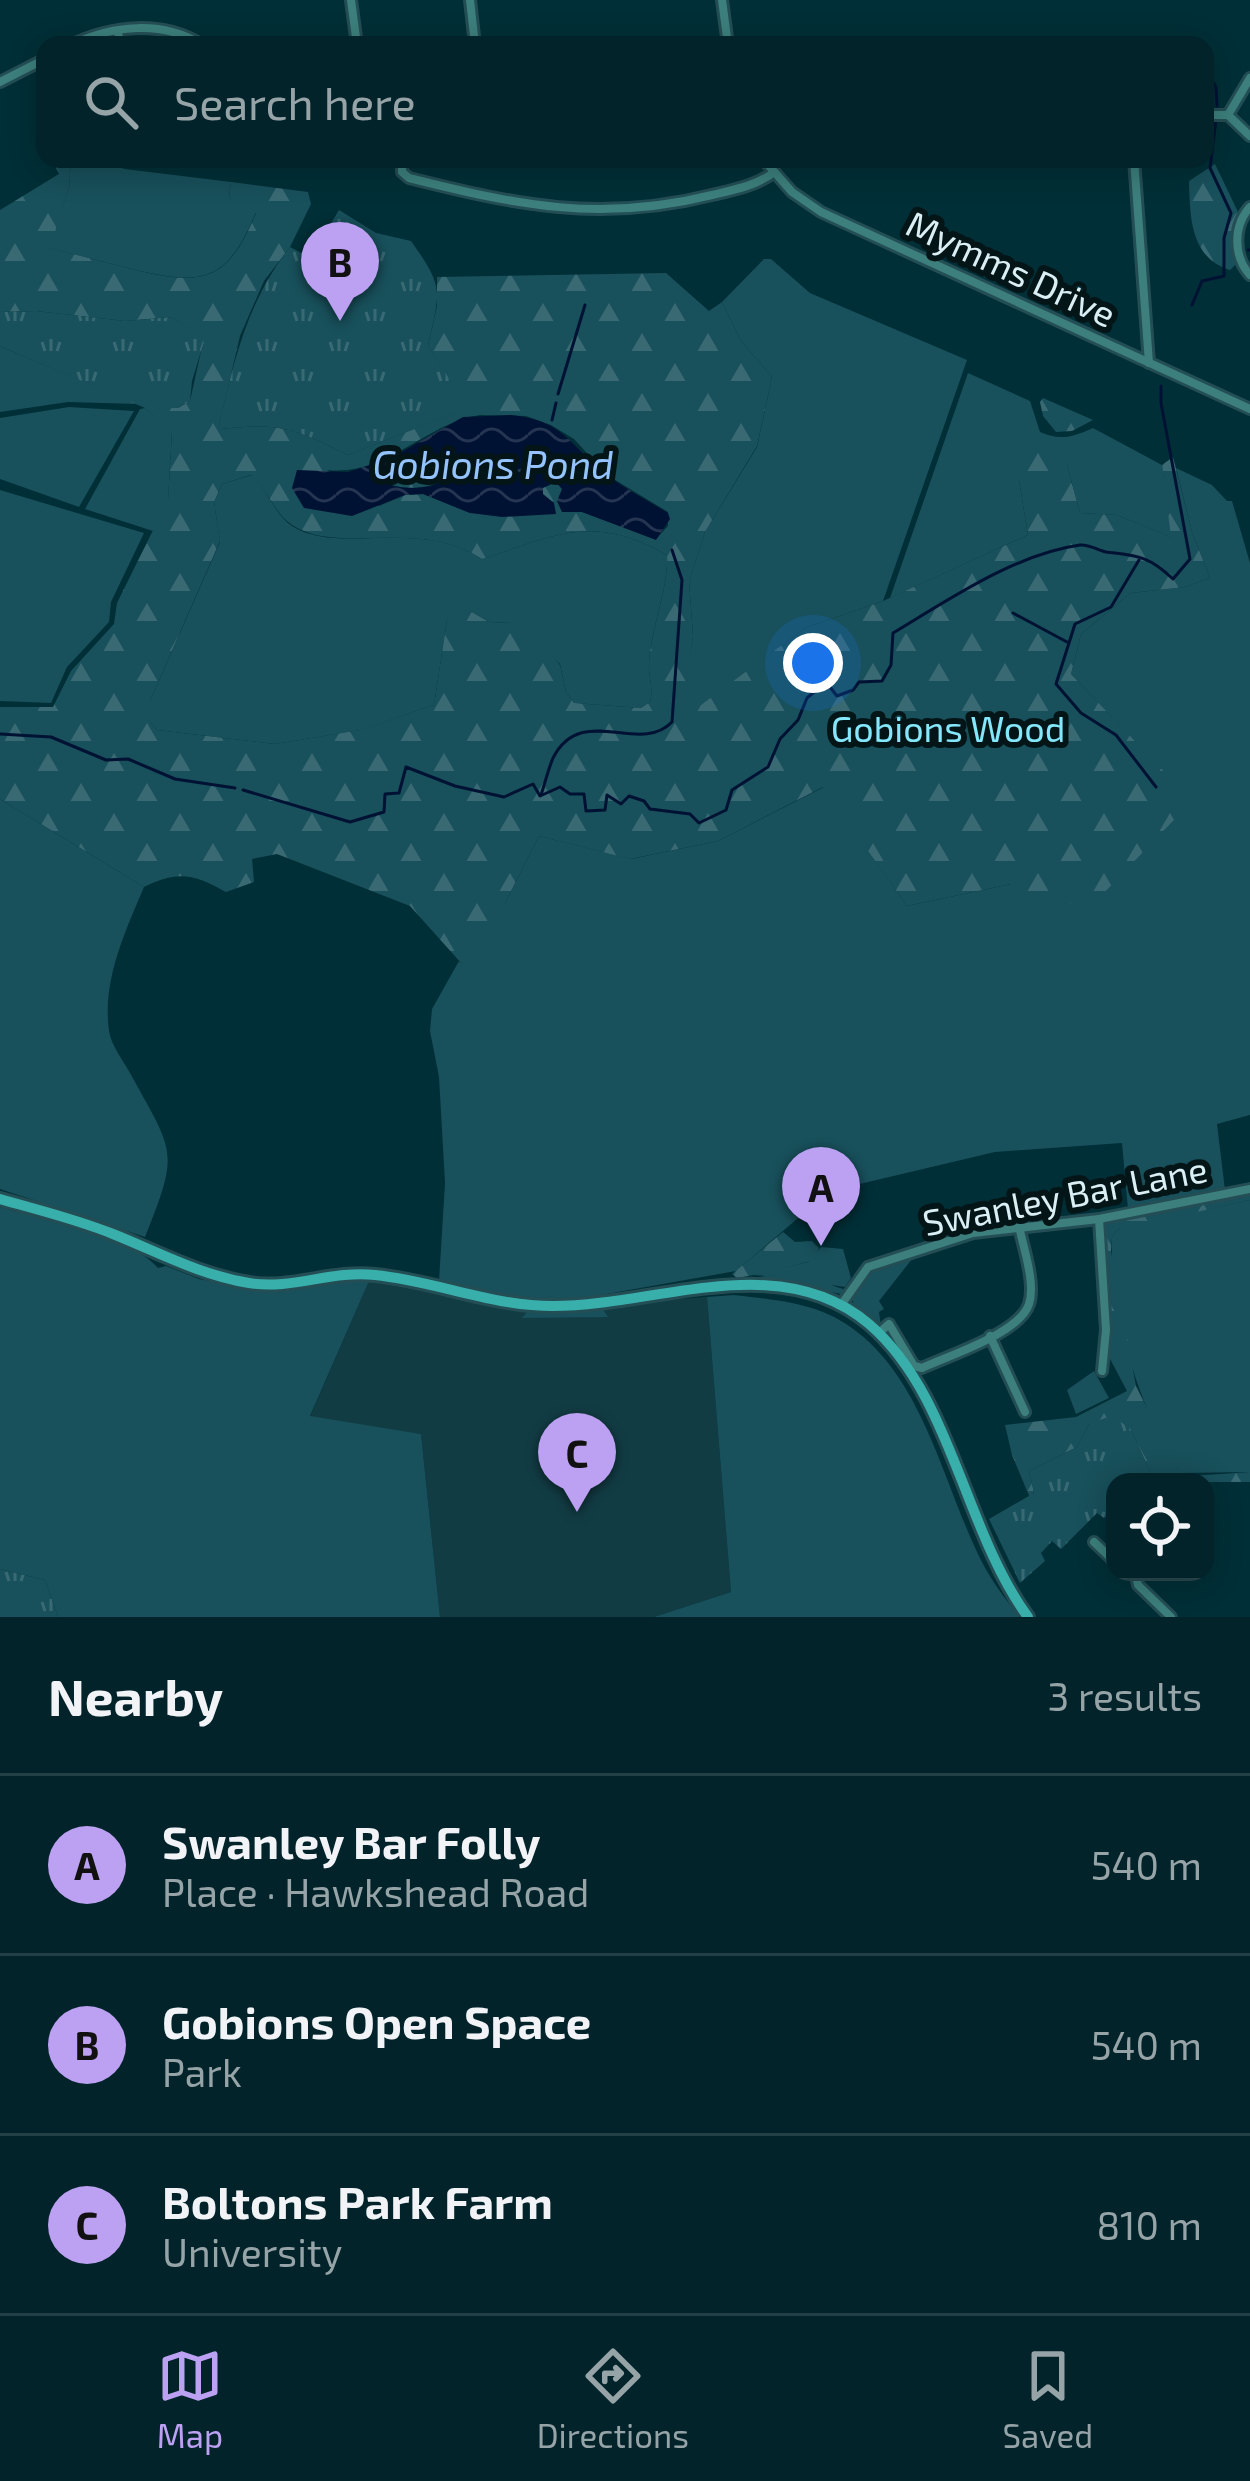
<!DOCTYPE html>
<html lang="en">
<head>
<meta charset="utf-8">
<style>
  body { margin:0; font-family:"Exo 2",sans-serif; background:#0b2b31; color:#f1f3f6 }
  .controls { position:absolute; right:36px; bottom:36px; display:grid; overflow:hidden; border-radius:24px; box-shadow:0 6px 30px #0003 }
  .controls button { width:108px; height:108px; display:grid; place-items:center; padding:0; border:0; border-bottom:3px solid #234046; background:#012329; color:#f1f3f6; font:60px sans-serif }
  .you { position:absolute; left:813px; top:663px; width:42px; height:42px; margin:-30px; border:9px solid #fff; border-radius:50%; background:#1a73e8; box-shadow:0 0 0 18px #1a73e833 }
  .badge { display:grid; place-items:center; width:78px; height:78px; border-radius:50%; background:#bca0f2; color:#111; font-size:39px; font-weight:700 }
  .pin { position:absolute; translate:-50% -99px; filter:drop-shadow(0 3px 6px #0008) }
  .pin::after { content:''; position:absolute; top:63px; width:42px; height:36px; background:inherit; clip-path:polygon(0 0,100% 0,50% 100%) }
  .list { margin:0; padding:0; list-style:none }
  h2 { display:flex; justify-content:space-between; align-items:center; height:156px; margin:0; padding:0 48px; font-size:51px }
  h2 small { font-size:39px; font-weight:400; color:#96a4a8 }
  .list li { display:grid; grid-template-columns:78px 1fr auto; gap:36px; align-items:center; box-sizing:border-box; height:180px; padding:0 48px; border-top:3px solid #234046 }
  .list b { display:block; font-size:45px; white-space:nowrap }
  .list p { margin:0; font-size:39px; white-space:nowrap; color:#96a4a8 }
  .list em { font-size:39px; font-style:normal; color:#96a4a8 }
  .icon { flex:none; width:66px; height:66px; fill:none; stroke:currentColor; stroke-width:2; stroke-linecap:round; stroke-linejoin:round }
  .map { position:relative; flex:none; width:1250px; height:1617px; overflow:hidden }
  .search { position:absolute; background:#012329; box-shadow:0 6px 30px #0003; left:36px; right:36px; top:36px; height:132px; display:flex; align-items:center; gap:30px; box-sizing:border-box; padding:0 42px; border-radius:24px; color:#96a4a8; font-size:45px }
  .sheet { height:696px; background:#012329 }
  nav { display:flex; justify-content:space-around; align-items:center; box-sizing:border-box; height:168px; border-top:3px solid #234046; background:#012329; font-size:33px; color:#96a4a8 }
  nav a { display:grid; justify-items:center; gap:6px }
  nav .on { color:#bca0f2 }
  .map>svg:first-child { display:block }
  .built { fill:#123c44 }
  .green { fill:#18505b }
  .forest { fill:url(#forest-firs); fill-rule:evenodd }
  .park { fill:url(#park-tufts) }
  .water { fill:url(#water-waves); fill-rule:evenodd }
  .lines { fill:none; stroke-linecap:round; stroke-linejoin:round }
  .stream { stroke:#001233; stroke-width:3 }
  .street-casing { stroke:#244e55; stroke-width:14 }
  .secondary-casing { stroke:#244e55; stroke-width:16 }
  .street { stroke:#3c7f7c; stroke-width:8 }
  .secondary { stroke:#38afab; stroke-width:10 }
  .labels { text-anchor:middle; stroke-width:12; stroke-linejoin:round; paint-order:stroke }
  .street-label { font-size:36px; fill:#d9eff4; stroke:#041518 }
  .park-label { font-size:36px; fill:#84e7fb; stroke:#041518 }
  .water-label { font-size:39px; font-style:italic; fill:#94c3fe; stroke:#041518 }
</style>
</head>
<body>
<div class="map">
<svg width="1250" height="1617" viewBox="0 0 1250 1617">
  <defs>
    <pattern id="forest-firs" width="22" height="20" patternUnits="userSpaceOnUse" patternTransform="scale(3)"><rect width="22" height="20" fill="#18505b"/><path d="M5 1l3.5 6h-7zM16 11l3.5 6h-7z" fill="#396a73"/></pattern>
    <pattern id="park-tufts" width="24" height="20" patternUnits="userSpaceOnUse" patternTransform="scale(3)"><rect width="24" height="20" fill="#18505b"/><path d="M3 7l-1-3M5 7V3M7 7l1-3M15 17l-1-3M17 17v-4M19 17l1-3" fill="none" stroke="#396a73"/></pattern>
    <pattern id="water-waves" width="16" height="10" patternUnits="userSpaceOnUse" patternTransform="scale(3)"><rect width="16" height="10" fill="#001233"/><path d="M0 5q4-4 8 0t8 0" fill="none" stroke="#253551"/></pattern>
  </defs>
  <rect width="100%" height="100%" fill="#012f37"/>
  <path class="built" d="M370,1279L528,1311L707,1297L731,1592L654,1617H440L421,1434L310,1417Z"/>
  <g class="green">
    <path d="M71,159H93L125,169L231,182L229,197L240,210L256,212C227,283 202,286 132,269C104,262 77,255 49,248L69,187Z"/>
    <path d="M764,259H771L810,293L967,360L883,601L805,628L697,709L684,694L693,636L689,581L705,532L757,447L772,377L741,341L722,302Z"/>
    <path d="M0,346L137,404L68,402L0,412Z"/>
    <path d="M968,373L1030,401L1040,432C1060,441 1073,437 1093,428L1162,465L1173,538L1117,515L1080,513L1067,465L1019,480L1028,535L890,598Z"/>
    <path d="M69,407L134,411L79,507L0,479V418Z"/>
    <path d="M145,408L172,431L168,501L153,531L85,509L140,409Z"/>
    <path d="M1176,468L1212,485L1227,501H1232L1250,563V1115L1217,1124L1225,1190L1128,1209L1122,1143L995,1152L830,1191L736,1271L590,1297L544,1300L521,1299L439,1281L445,1183L439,1077L430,1031L432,1009L459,961L461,963L505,903L539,836L631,859L718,841L824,787L907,906L1011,884L1191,801L1071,674L1081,634L1131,593L1185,587L1210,578L1192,532Z"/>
    <path d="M252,475C267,489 275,515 292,526C339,556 418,517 482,559C557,535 592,513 667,555C669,586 651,628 649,663C648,677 654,688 650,702L641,708L574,703L566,692L560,664L512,623L489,622L470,611L447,620L434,705L361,730L275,744L157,730L150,722V701L220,542L214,502L222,484Z"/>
    <path d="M0,490L144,533L111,602L109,622L67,667L51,703L0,701Z"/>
    <path d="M0,799L144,887C125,932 102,981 109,1031C111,1045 123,1060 130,1073C174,1153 180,1150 145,1237L0,1189Z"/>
    <path d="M1250,1200V1472L1180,1473C1140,1411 1109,1312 1112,1237L1117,1230L1130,1226Z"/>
    <path d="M0,1207C45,1221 128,1233 158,1268L166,1266L199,1279L264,1292L370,1279L310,1416L421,1434L440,1617H58L45,1580L0,1569Z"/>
    <path d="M821,1247L843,1249L851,1278L845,1287L831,1285L846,1290L841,1294L783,1282H724L766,1276L752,1275L808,1262Z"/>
    <path d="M916,1254L879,1301L884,1309L879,1312L881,1326L853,1306C850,1275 887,1264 916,1254Z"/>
    <path d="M734,1295C767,1299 801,1301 832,1316C922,1361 941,1483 983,1564C993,1583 1006,1600 1020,1617H654L731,1592L707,1297Z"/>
    <path d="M602,1308L608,1317L522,1318L528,1311Z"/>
    <path d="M1094,1371L1109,1398L1076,1414L1067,1390Z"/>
  </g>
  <g class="forest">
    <path d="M52,159H71L69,187L50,248C77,255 104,262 132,269C201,286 227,284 256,213L240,211L229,197L231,182L308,192L311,204L290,247L264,281L240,336L219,426L222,429C282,422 295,429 348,455L467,408L428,346L437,306V277L666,273L709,311L722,302L741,341L772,377L757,446L705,532L689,581L693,636L685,694L697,708L805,628L883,601L1028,535L1019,480L1039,432L1067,465L1080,513L1117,515L1171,537L1162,465L1173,457L1192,532L1210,578L1185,587L1131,593L1081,634L1071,674L1192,801L1100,897L1039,911L1011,884L907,906L823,787L718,841L630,859L539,836L505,903L515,920L462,964L410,906L277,854L252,859L254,882L226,892C194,874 177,870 144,887L0,799V707H53L71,671L114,624L117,603L168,500L172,432L145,408H178L190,401L204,338L172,317L125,321L36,311L0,312V210L59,174ZM480,415L526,416L551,425L574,439L607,475L668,512V526L656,539L582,512H562V489L556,482L542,487L543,494L470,513L423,494L405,495L379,506L327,470C385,477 426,423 480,415ZM251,475C267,489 275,514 292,525C339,556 418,517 482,559C557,535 592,513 667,555C669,586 651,629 649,663C648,677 654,688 650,702L641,708L574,703L566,692L560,665L534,635L512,623L489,622L470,611L459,610L447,620L434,705L360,730L275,744L157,730L150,722V701L220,541L214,502L222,484Z"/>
    <path d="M1215,164L1238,212L1234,229L1236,264L1230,270C1190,258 1190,216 1189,181Z"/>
    <path d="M1043,398L1093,420L1072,431L1056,432L1043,416L1040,402Z"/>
    <path d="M428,467L439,469L445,478C432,490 397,491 383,481L389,474Z"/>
    <path d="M1250,1190V1200L1117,1230L1112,1237L1111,1251L1136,1386L1178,1470L1191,1476L1250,1472V1482H1155L1130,1428L1089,1424L1077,1447L1029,1471L1034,1492L1030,1498L1012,1455L1005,1425L1076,1417L1127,1391L1108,1355L1105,1222Z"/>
    <path d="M783,1232L795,1242L812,1241L819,1248C816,1255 816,1259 807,1262C789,1267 757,1275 737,1278L732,1274Z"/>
  </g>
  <g class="park">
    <path d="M339,210L376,233L411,241C445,289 440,290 428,346L468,408L348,455C295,429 282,422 221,429L219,426C234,360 247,302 290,247L307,256L313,254Z"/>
    <path d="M36,311L125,321L172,317L205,338L192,381L190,401L178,408H145L0,346V312Z"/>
    <path d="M1111,1416L1130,1428L1155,1482H1115V1512L1104,1518L1097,1513L1061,1549L1052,1541L1041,1553L1045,1561L1020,1583L989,1519L1034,1493L1029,1471L1077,1447L1089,1424Z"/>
    <path d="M0,1569L45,1580L58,1617H0Z"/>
  </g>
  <path class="water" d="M510,415C568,420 570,449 611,478C629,491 649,501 668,513L670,519L656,540L582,512H562L557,501L562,489L556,482L543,488V494L554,503L556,514L502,517L470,513L423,494L405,495L352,516L304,508L292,488L297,470L348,472L389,459L463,417ZM428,467L439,469L445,479C432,490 397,491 383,481L389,473Z"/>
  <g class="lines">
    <g class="stream">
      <path d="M1181,41L1184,45"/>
      <path d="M1205,70L1216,87L1217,106"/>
      <path d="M1248,250H1250"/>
      <path d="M1192,305L1202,281L1224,276V238L1231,213L1210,168L1216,119"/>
      <path d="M558,394L585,305"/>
      <path d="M552,420L556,403"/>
      <path d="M1139,560L1111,607L1075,624L1056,684L1081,713L1116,735L1156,787"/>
      <path d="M1013,613L1067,642"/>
      <path d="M0,734L51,737L106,760L128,759L175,779L235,788"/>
      <path d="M243,790L350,822L384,812L385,794L399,793L406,767L455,786L504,797L533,784L540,796L560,787L570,794H584L586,811L605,810L607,795L621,804L629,796L644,801L650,809L690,814L699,823L726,810L732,790L768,767L780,739L798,720L807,698L826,682L837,696L853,690L859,682L882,681L891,665L893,633C948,600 1015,554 1080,545C1089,544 1097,550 1106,552C1137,556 1148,555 1173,579L1190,559L1161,403V386"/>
      <path d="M541,795C545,783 548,770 553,758C582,702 639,756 672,722L682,580L672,550"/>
    </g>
    <g class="street-casing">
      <g id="street">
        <path d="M351,0L357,45"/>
        <path d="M470,0L475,45"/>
        <path d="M722,0L728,45"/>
        <path d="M118,31L120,45"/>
        <path d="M71,45C112,25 163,20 202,45"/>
        <path d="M0,82L45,59"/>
        <path d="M1205,115H1228"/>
        <path d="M1228,115L1250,78"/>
        <path d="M1228,115L1250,136"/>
        <path d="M402,159V172L409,178C517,205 600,223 712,195C733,190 755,186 773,173"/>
        <path d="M763,159L792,192L821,212L1250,409"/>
        <path d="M1134,159L1149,363"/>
        <path d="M1250,207C1233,226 1233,256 1250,275"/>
        <path d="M1099,1219L1106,1330L1102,1371"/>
        <path d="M841,1305L868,1267L973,1233L1099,1219L1250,1189"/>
        <path d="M879,1333L889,1324L914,1366L922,1368C950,1355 1020,1333 1029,1304C1036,1283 1023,1247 1019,1226"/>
        <path d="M990,1336L1025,1412"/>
        <path d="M1094,1542L1115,1562"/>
        <path d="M1125,1572L1136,1576L1138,1585L1171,1617"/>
      </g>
    </g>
    <g class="secondary-casing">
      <path id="secondary" d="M0,1199C38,1210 76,1219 113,1234C158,1252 200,1275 249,1283C292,1290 332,1270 375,1275C436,1281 490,1306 553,1306C656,1306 780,1248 869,1324C952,1395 964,1530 1028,1617"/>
    </g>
    <use href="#street" class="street"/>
    <use href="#secondary" class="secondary"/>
  </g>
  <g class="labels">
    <g class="street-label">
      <text transform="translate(1011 269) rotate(25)" y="13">Mymms Drive</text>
      <text transform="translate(1065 1196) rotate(-11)" y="13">Swanley Bar Lane</text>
    </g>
    <g class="park-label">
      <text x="948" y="742">Gobions Wood</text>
    </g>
    <g class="water-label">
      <text x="493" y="479">Gobions Pond</text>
    </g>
  </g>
</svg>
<div class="controls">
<button><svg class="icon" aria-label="locate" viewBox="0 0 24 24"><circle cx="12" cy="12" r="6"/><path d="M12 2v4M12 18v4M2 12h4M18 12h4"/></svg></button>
</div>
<div class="you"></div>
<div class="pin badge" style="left:821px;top:1246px">A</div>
<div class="pin badge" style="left:340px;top:321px">B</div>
<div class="pin badge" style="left:577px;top:1512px">C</div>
<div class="search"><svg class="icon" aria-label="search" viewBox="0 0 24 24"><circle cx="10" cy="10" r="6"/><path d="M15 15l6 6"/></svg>Search here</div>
</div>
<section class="sheet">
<h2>Nearby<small>3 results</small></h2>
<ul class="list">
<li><span class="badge">A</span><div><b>Swanley Bar Folly</b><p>Place · Hawkshead Road</p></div><em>540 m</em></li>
<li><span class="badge">B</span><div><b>Gobions Open Space</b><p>Park</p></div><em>540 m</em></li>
<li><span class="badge">C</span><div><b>Boltons Park Farm</b><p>University</p></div><em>810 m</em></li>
</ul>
</section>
<nav>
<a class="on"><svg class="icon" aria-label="map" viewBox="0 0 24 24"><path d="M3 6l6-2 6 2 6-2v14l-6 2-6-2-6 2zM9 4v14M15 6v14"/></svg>Map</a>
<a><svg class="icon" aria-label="directions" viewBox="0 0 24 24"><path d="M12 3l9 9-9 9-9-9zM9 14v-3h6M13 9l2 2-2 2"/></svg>Directions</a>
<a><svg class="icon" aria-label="saved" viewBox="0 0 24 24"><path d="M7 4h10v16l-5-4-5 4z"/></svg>Saved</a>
</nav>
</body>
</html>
